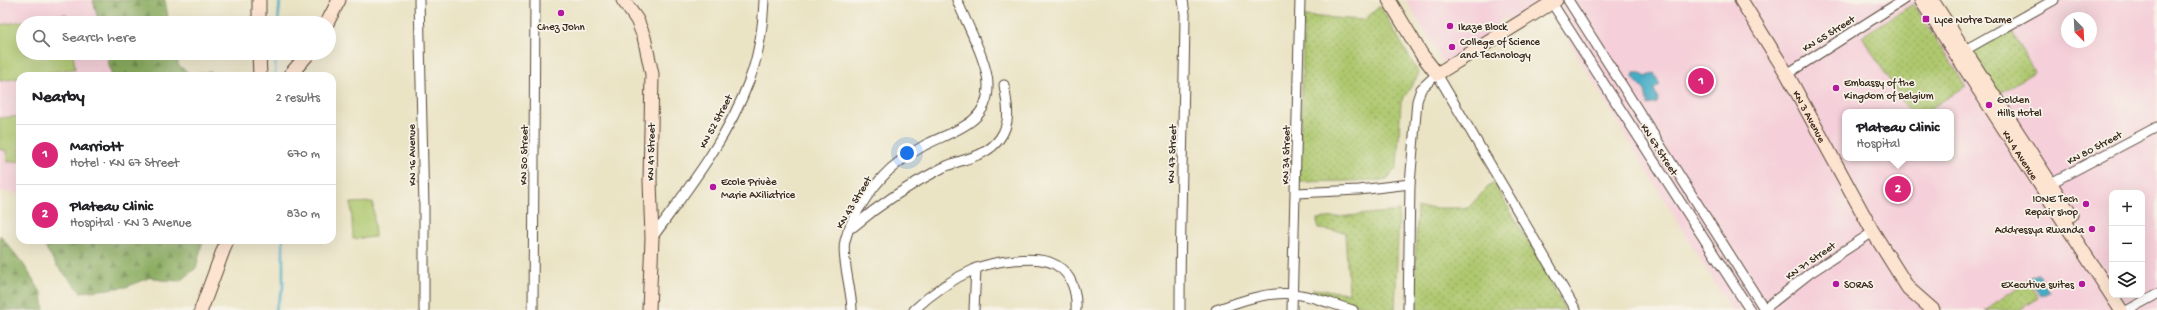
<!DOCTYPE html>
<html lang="en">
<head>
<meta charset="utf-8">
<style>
  body { margin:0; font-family:"Gochi Hand",sans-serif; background:#f2f2f2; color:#202124 }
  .controls { position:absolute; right:12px; bottom:12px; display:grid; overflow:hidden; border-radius:8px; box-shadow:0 4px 16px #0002 }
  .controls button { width:36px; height:36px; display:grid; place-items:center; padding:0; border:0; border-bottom:1px solid #e0e0e0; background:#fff; color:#202124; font:20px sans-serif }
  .compass { position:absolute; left:2061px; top:12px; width:36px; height:36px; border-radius:50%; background:#fff; box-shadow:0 4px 16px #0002; rotate:156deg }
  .you { position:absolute; left:907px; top:153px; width:14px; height:14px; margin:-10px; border:3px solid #fff; border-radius:50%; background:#1a73e8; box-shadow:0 0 0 6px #1a73e833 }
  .badge { display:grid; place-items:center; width:26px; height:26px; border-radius:50%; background:#db2777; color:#fff; font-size:13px; font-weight:700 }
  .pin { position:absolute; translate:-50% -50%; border:2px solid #fff; box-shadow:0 1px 4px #0006 }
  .popup { position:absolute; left:1842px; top:109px; width:112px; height:52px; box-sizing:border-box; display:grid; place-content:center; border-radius:8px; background:#fff; filter:drop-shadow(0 1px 3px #0005); font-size:13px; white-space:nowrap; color:#757577 }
  .popup b { font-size:15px; color:#202124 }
  .popup::after { content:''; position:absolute; left:50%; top:100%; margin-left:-8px; border:8px solid transparent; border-top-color:#fff }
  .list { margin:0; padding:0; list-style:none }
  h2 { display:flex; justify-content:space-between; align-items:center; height:52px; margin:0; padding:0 16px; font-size:17px }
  h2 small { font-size:13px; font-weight:400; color:#757577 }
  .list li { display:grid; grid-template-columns:26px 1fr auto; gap:12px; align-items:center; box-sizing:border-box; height:60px; padding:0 16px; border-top:1px solid #e0e0e0 }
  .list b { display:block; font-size:15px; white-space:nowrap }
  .list p { margin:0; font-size:13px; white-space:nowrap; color:#757577 }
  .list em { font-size:13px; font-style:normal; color:#757577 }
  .icon { flex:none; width:22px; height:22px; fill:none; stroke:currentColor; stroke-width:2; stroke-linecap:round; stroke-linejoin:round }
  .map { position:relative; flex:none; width:2157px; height:310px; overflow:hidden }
  .search { position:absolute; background:#fff; box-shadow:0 4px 16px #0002; left:16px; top:16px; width:320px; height:44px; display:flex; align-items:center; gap:10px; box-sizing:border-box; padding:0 14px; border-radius:22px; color:#757577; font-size:15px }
  .panel { position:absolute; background:#fff; box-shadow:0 4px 16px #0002; left:16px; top:72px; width:320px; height:172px; border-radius:12px }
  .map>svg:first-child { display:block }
  .built { fill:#f5cfd9; fill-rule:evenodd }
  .grass { fill:url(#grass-dots); stroke:#747946 }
  .forest { fill:url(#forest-firs); stroke:#626b40 }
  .park { fill:#aec86e; stroke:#747946 }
  .water { fill:#45acc5; stroke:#406b72 }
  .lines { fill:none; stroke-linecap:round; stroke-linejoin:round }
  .stream { stroke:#45acc5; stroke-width:2.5 }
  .street-casing { stroke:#554637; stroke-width:11 }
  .secondary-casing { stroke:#554637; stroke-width:15 }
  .street { stroke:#fff; stroke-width:9 }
  .secondary { stroke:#fde4d1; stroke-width:13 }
  .poi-dot { fill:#b5179e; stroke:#f7f3e8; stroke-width:1.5 }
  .labels { text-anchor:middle; stroke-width:3.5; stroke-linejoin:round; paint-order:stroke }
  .poi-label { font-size:11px; fill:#3b2a1e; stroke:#f7f3e8; text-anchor:start }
  .street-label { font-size:11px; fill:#3b2a1e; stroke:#f7f3e8 }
</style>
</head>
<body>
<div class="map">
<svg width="2157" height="310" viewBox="0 0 2157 310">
  <defs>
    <pattern id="grass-dots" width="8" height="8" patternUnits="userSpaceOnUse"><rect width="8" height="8" fill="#aec86e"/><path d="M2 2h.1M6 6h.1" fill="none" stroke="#8fa35a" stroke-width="1.8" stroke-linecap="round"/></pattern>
    <pattern id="forest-firs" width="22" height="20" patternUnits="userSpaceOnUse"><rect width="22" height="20" fill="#8aac61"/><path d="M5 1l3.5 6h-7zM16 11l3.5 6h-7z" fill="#728c4f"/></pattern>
  </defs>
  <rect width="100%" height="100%" fill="#f7f3e8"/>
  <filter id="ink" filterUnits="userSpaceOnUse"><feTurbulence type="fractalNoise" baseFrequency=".025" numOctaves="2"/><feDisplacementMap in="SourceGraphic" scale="8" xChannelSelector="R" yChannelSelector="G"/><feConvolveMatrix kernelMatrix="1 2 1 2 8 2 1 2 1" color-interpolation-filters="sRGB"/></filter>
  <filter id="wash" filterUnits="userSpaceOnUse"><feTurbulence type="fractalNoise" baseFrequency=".012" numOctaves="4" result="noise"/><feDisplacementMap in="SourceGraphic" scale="16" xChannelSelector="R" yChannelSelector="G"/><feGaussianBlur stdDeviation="0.9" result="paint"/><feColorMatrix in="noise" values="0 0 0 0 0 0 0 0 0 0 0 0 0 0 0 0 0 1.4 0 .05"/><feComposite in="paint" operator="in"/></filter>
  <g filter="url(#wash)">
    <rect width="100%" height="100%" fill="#eae3c4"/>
    <g class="built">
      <path d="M0,0H93L99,23H23V53H107L113,76H20V194L0,191Z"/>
      <path d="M1406,0H1542L1544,2L1508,22L1505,18L1499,21L1500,28L1444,64Z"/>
      <path d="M1544,0H1940L1976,57L2044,0H2157V310H1731ZM2067,18H2091V42H2067ZM1845,112H1951V158H1845ZM2112,193H2142V295H2112Z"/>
    </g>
    <g class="grass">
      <path d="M1913,4L1966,86L1925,112H1909L1862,36Z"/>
      <path d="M1380,6L1419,74L1401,102L1397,166L1387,180L1299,182L1304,16L1364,20Z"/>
      <path d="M2010,27L2034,72L1999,94L1971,49Z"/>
      <path d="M1493,182L1544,268L1565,310H1414L1417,208H1468Z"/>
      <path d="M1399,211L1395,310H1381L1321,297L1312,289L1349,293L1345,232L1318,229L1317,219Z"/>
      <path d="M2028,280L2039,298L2019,310H1985Z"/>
    </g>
    <g class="forest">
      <path d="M93,0H165L169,23H99Z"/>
      <path d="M106,53H178V65L190,74L210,72L221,76H112Z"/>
      <path d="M0,235L24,265L42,294L44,310H0Z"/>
      <path d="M41,240H203L196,268L181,281L161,280L151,277L126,287L81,292L57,266Z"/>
    </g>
    <g class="park">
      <path d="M66,14L68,23H23V53H73L75,69L20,76V78L0,81V25Z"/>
      <path d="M20,116V161L7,162L6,150H0V118Z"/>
      <path d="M373,202L375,237L353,239L351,203Z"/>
    </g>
    <g class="water">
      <path d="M1634,73H1641L1646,77L1654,73L1660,85L1654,89L1658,99L1657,103L1648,105L1645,91L1633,78Z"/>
      <path d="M2038,273L2049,292L2041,296L2030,278Z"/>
    </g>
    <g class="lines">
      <g class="stream">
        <path d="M278,23L280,0"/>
        <path d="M275,76L276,53"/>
        <path d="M275,310L283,288V240"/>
      </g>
    </g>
  </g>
  <g filter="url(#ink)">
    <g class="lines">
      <g class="street-casing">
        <g id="street">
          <path d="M419,0L424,208V310"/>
          <path d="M1550,0L1750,310"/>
          <path d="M1568,0L1765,310"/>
          <path d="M1965,50L2054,0"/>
          <path d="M1787,74L1903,0"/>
          <path d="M2047,185L2157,127"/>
          <path d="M1296,193L1359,190L1410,184"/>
          <path d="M853,227C880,204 911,184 942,168C963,158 986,158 1000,138C1012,121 1007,104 1004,85"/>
          <path d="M652,238C687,190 728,138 749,81C759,55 763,27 764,0"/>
          <path d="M533,310L535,0"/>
          <path d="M852,310C852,292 841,256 845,241C851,215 878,177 899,162C907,156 916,150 925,145C952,131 989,124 988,85C988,62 966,23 957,0"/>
          <path d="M914,310C932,293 952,279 975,269C993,261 1039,254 1056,265C1072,274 1077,293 1076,310"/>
          <path d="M974,310L976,268"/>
          <path d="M1180,310C1180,211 1184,113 1185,14L1183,0"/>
          <path d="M1216,310C1240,301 1268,291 1294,294C1314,296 1334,305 1353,310"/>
          <path d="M1292,310L1300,0"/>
          <path d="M1408,310L1410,184L1417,101L1421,89L1437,74L1576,310"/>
          <path d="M1763,310L1810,273L1873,232"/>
          <path d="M2128,310L2157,294"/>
        </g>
      </g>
      <g class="secondary-casing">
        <g id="secondary">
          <path d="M259,0V23"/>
          <path d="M623,0L637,20L644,37L652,74L650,181L652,238L649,310"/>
          <path d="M1389,0L1422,55L1437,74L1556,0"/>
          <path id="s1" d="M1741,0L1787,74L1873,232L1908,288L1933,310"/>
          <path id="s2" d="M1921,0L2121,310"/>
          <path d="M1932,0L2071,215"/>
          <path d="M327,23L339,0"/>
          <path d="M259,53L260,76"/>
          <path d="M289,76L309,53"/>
          <path d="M201,310L227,240"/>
        </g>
      </g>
      <use href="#street" class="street"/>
      <use href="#secondary" class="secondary"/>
    </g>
  </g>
  <g class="poi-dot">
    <circle cx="561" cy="13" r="4"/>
    <rect x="1922" y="15" width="8" height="8" rx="2"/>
    <circle cx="1450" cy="26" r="4"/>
    <circle cx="1452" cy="47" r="4"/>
    <circle cx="1836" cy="88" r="4"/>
    <circle cx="1989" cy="105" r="4"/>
    <circle cx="713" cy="187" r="4"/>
    <circle cx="2086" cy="204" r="4"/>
    <circle cx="2092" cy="229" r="4"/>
    <circle cx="1836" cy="284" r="4"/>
    <circle cx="2082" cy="284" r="4"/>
  </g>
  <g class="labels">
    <g class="poi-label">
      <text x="1934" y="23">Lyce Notre Dame</text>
      <text x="561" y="30" text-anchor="middle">Chez John</text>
      <text x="1458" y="30">Ikaze Block</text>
      <text x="1460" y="45">College of Science<tspan x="1460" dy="13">and Technology</tspan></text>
      <text x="1844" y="86">Embassy of the<tspan x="1844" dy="13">Kingdom of Belgium</tspan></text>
      <text x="1997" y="103">Golden<tspan x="1997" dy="13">Hills Hotel</tspan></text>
      <text x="721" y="185">Ecole Privèe<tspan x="721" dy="13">Marie Axiliatrice</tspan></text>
      <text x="2078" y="202" text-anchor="end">IONE Tech<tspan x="2078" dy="13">Repair shop</tspan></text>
      <text x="2084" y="233" text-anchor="end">Addressya Rwanda</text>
      <text x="1844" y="288">SORAS</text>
      <text x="2074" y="288" text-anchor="end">Executive suites</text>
    </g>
    <g class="street-label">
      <text transform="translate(1828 33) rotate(-32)" y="4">KN 65 Street</text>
      <text dy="4" stroke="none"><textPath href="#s1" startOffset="135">KN 3 Avenue</textPath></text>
      <text transform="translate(715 121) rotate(-62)" y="4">KN 52 Street</text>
      <text transform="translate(2094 147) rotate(-28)" y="4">KN 80 Street</text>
      <text transform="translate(1660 149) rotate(57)" y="4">KN 67 Street</text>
      <text transform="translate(650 152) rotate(-89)" y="4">KN 41 Street</text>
      <text transform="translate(1171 154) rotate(-88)" y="4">KN 47 Street</text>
      <text transform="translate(411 155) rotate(-91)" y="4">KN 16 Avenue</text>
      <text transform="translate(523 155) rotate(-89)" y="4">KN 50 Street</text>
      <text transform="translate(1285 155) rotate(-89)" y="4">KN 34 Street</text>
      <text dy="4" stroke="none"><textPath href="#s2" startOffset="184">KN 4 Avenue</textPath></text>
      <text transform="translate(853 202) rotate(-59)" y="4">KN 43 Street</text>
      <text transform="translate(1810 260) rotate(-35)" y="4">KN 71 Street</text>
    </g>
  </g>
</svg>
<div class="controls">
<button>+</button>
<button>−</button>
<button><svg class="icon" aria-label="layers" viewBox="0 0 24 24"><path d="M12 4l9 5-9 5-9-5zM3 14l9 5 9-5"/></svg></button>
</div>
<svg class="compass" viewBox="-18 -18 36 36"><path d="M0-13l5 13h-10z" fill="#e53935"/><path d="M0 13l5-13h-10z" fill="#757577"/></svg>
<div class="you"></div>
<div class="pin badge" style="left:1701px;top:81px">1</div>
<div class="pin badge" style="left:1898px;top:189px">2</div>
<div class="popup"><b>Plateau Clinic</b>Hospital</div>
<div class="search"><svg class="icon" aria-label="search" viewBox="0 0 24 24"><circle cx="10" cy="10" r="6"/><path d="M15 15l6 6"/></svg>Search here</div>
<section class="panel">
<h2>Nearby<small>2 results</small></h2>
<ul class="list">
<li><span class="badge">1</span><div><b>Marriott</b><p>Hotel · KN 67 Street</p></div><em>670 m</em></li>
<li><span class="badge">2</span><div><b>Plateau Clinic</b><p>Hospital · KN 3 Avenue</p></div><em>830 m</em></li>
</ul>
</section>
</div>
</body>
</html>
